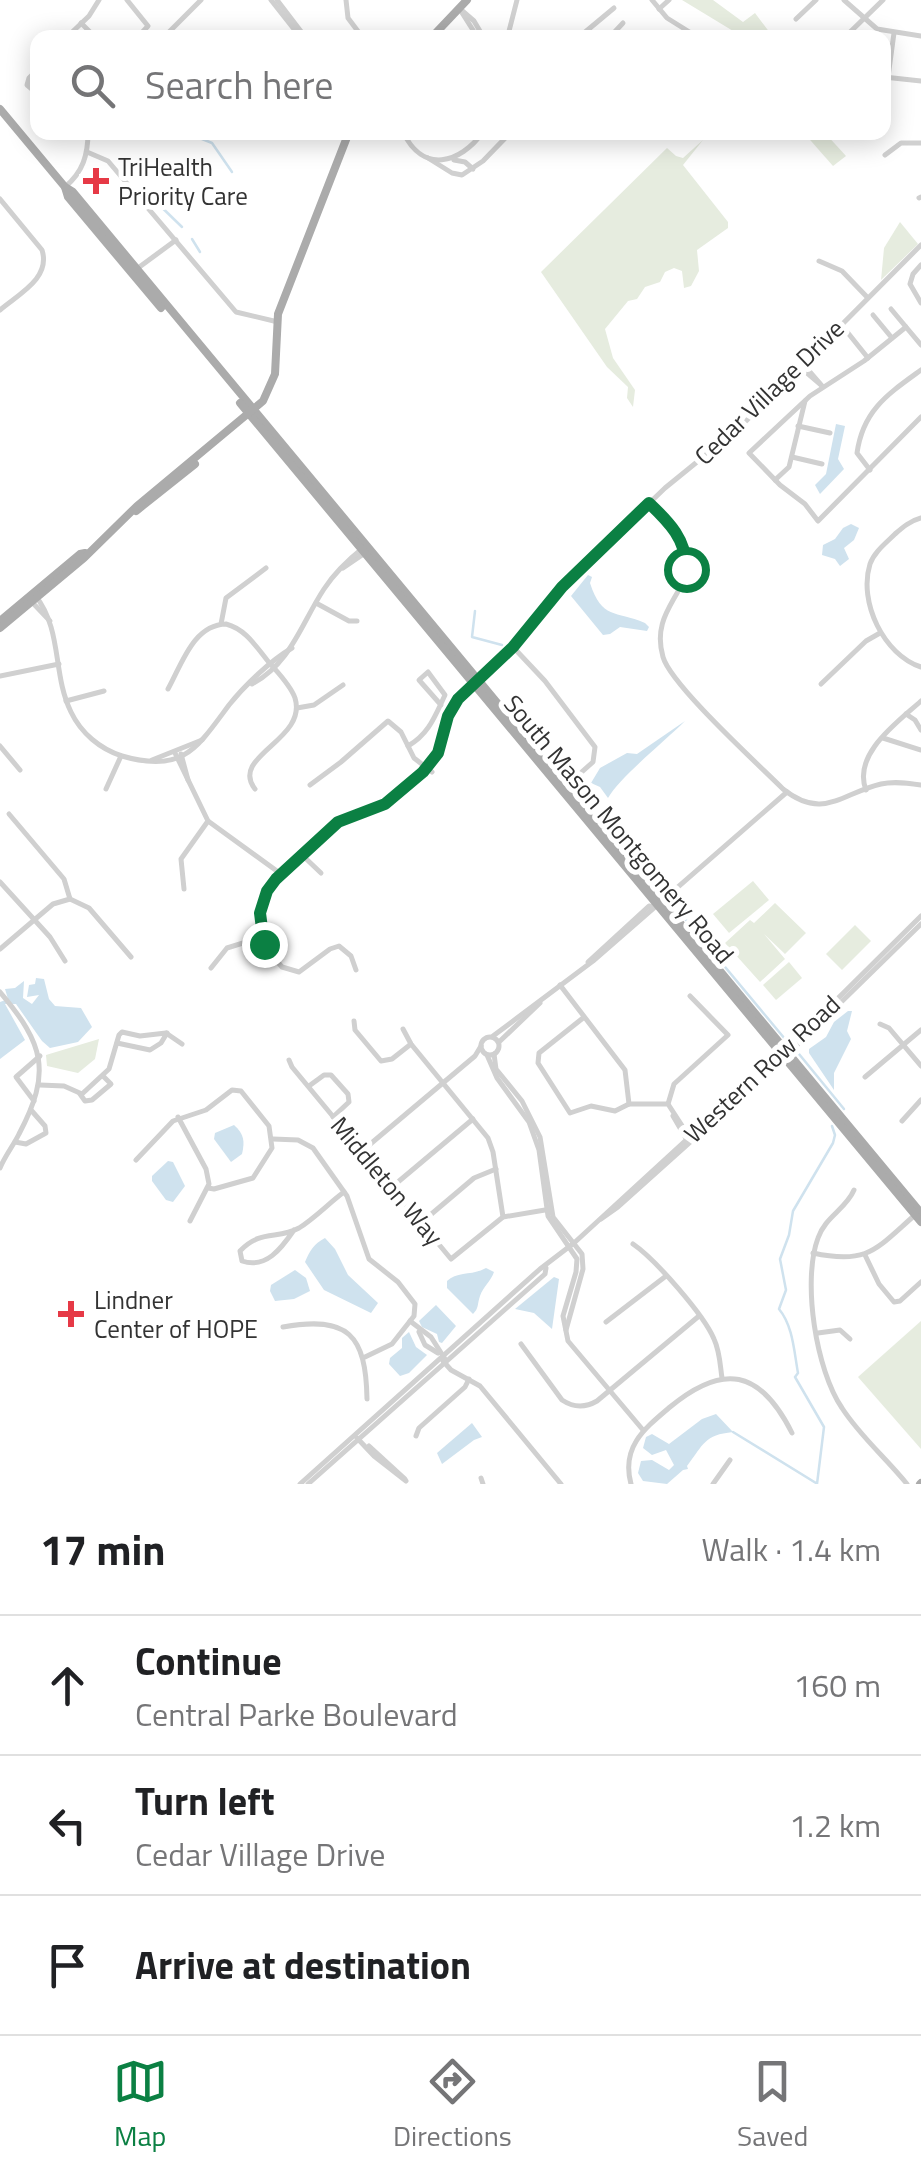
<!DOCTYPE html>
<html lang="en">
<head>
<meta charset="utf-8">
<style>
  body { margin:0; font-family:"Titillium Web",sans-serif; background:#f2f2f2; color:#202124 }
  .stop { position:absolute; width:30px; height:30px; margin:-22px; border:8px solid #0b8043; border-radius:50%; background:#fff }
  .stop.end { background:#0b8043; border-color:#fff; box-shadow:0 2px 10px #0008 }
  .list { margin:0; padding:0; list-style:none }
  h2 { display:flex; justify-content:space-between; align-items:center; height:130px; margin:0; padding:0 40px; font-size:42px }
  h2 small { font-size:32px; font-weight:400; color:#757577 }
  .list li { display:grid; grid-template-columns:65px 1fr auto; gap:30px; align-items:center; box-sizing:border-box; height:140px; padding:0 40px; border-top:2px solid #e0e0e0 }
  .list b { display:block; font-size:38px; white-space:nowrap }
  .list p { margin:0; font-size:32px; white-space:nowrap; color:#757577 }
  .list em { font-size:32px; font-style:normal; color:#757577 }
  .icon { flex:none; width:55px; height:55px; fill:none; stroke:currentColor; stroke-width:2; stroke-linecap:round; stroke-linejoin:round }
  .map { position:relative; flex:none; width:921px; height:1484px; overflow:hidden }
  .search { position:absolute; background:#fff; box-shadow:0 5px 25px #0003; left:30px; right:30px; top:30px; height:110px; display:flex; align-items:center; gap:25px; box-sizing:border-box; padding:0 35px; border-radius:20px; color:#757577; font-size:38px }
  .sheet { height:550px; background:#fff }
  nav { display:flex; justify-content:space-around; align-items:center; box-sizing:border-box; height:140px; border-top:2px solid #e0e0e0; background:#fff; font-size:28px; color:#757577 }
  nav a { display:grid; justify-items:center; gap:5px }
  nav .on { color:#0b8043 }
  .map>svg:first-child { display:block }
  .green { fill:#e6ecdf }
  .water { fill:#cfe2ee }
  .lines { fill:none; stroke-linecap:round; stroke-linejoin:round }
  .stream { stroke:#cfe2ee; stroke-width:2.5 }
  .minor { stroke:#d0d0d0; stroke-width:5 }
  .major { stroke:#ababab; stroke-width:8 }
  .route { stroke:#0b8043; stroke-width:12 }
  .poi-dot { fill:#e63946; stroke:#fff; stroke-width:4 }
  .labels { text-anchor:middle; stroke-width:10; stroke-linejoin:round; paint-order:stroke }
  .poi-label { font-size:25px; fill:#333; stroke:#fff; text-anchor:start }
  .street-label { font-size:25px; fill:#333; stroke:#fff }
</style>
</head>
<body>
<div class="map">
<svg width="921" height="1484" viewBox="0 0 921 1484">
  <rect width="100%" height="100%" fill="#fff"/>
  <g class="green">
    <path d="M682,0H713L743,22L755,13L773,37H743Z"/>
    <path d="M804,133H825L846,156L833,166Z"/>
    <path d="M703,140L683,165L728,222V228L697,250L699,271L691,286L684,288L682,271L674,268L665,272L660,282L645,287L637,299L628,301L605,329L613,358L635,390L633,407L627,398L628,387L607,367L541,272L667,148L676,156L683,158Z"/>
    <path d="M900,222L918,244L881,280L884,248Z"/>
    <path d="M753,881L769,900L729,933L713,914Z"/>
    <path d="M775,903L806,933L785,954L764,934L785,959L760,982L725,943L750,920L754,923Z"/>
    <path d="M855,925L871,941L842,970L826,954Z"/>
    <path d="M789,962L802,978L776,1000L763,985Z"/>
    <path d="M99,1039L95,1059L78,1073L47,1066L46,1055Z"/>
    <path d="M921,1321V1449L858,1377Z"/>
  </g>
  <g class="water">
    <path d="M836,424L845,426L838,459L844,469L820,494L815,485L826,474Z"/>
    <path d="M851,524L859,528L854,540L844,548L849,559L840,566L835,559L822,555L823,545L835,539L843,528Z"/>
    <path d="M588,575L592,577L590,583C602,620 615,610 645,623L649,627L647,631L620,627L610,634L603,635L571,596Z"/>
    <path d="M685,721C665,741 620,777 608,798L600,787L591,783L600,768L627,753L637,754Z"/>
    <path d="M36,978L44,979L49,999L55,1006L81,1008L92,1027L78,1042L50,1048L42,1041L16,1004H5L25,1040L0,1059V1002L8,999L5,989L15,988L24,981L23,998L32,1004L39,995L27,997L29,985L35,984Z"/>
    <path d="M848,1011H852L847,1031L851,1039L834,1073V1090L809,1053V1049L826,1037L834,1022Z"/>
    <path d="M234,1125C244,1134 245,1141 242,1154L231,1162L214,1139L215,1133Z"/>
    <path d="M168,1161L173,1162L185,1186L173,1202L166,1200L152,1181V1176Z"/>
    <path d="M325,1238L335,1249L348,1275L378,1303L371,1313L324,1290L305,1262C310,1250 314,1244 325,1238Z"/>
    <path d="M486,1268L494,1272C491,1281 483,1287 480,1296C477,1305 479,1308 473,1314L447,1288V1281C457,1271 472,1276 486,1268Z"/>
    <path d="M295,1270L306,1278L310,1291L294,1299L275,1301L270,1291L271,1285Z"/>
    <path d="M554,1277L559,1279L552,1329L534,1313L515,1309Z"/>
    <path d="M436,1305L456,1326L442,1343L439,1342L437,1334L422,1327L419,1321Z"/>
    <path d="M409,1332L416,1347L427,1355L409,1373L400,1376L389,1364L390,1358L402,1348V1338Z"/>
    <path d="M716,1414L733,1432C704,1435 704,1444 687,1466L688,1469L683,1470L667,1484L643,1481L638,1473L641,1461L652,1460L669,1470L674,1465L666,1450L652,1455L643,1448L646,1437L652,1434L669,1444L702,1419Z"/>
    <path d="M472,1423L482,1437L474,1440L442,1464L437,1453Z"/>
  </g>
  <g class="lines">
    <g class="stream">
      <path d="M202,139L212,143L232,172"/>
      <path d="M148,194L182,227"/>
      <path d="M192,239L200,252"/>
      <path d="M475,611L472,637L502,645"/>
      <path d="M573,785L599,815"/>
      <path d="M671,902L785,1039"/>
      <path d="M799,1054L844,1109"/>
      <path d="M733,1432L816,1483"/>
      <path d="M817,1484L824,1427L795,1377L798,1373C794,1351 793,1326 779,1309L786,1290L780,1259L789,1235L793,1211L833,1143L835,1135L832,1126"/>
    </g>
    <g class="minor">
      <path d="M127,0L148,26L137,38"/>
      <path d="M271,0L301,38"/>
      <path d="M277,0L306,38"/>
      <path d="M346,0L348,18L363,38"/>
      <path d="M652,0L667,18L699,38"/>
      <path d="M844,0L877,29L921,36"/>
      <path d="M459,8L474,21L484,38"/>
      <path d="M459,8L478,38"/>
      <path d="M659,9L669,0"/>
      <path d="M796,19L816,0"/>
      <path d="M81,23L96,38"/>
      <path d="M508,35L517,0"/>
      <path d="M66,38L89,16L99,0"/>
      <path d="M163,38L201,0"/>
      <path d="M491,38L508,35L525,38"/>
      <path d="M578,38L614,8"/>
      <path d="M609,38L623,23"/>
      <path d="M844,38L883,0"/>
      <path d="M38,69L29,78L27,85L33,90L38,89"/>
      <path d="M884,77L921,81"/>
      <path d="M888,77L894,33"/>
      <path d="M403,132C423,174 460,164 483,132"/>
      <path d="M87,152L108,161L236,312L278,322"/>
      <path d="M885,155L901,143H921"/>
      <path d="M428,158L452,173L462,175L483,161L511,132"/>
      <path d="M454,160L465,162L473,169"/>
      <path d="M65,187C83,172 88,155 88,132"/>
      <path d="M919,198L921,197"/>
      <path d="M0,199L42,250C51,278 19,294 0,310"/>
      <path d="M819,261L842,271L867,297"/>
      <path d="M921,265L913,274L910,284L921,303"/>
      <path d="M138,268L176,240"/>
      <path d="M891,309L906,327"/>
      <path d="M873,315L892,338"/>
      <path d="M848,333L868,358"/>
      <path d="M921,345L906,327L864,361L810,396L749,453L780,485L805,504L818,521L921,417"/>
      <path d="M803,364L822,386"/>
      <path d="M800,367L820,384"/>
      <path d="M798,426L830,433"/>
      <path d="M792,457L822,464"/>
      <path d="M870,470L857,453C863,410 888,394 921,370"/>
      <path d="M775,480L789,467L805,401"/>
      <path d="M649,503C734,585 644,591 663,657C671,685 758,764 783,789C823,821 842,793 881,784C894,781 908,783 921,785"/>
      <path d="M921,518C910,521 903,527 895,534C886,543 874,552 870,564C858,602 884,655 921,667"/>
      <path d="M343,568L365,553"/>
      <path d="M35,595C63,631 52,673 71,712C81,733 100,749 122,756C183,774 197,748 229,705C245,685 270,661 292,648"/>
      <path d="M30,600L50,621"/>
      <path d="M316,603L349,621H357"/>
      <path d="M221,624L226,598L266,568"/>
      <path d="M513,647L545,681L595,747L593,762L566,786"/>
      <path d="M0,676L59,664"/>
      <path d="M252,684C291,663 301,624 324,589C335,572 348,560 363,548"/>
      <path d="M821,684L866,641L880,633"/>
      <path d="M168,689C182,664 193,625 226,624C245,629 255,645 267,660C276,671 290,684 295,698C308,740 229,756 255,789"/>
      <path d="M66,701L104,691"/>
      <path d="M297,708L314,705L343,685"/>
      <path d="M906,714L915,720L921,730"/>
      <path d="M883,738L921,750"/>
      <path d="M0,746L20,770"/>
      <path d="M408,746C429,734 435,716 445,695L428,672L419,680L441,705"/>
      <path d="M175,753L208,821L281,874"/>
      <path d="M181,754L188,780"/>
      <path d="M152,760L202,740"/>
      <path d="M310,785L341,762L388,721L401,732L414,758L432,772"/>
      <path d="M106,789L121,756"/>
      <path d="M866,790C852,754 898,722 921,701"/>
      <path d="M9,814L64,879L70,899"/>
      <path d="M301,854L321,873"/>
      <path d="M0,882L50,937L65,961"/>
      <path d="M184,889L181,859L208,821"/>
      <path d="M0,949L53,904L70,899L89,908L131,957"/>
      <path d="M588,962L649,906L653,907"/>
      <path d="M211,968L227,948L262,937"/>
      <path d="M356,970L351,956L339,946L330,949L299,972L282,967L268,951L261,933L262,905L276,879L329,828L385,804L423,773L437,753L454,705L513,647L562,587L665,488L740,427L921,245"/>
      <path d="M560,985L625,1070L629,1104H668L690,1138"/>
      <path d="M0,992C44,1044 52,1072 19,1134C13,1146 5,1156 0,1168"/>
      <path d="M583,1018L539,1053L538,1063L570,1113L591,1106L615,1111L629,1104"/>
      <path d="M354,1021L355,1030L381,1061L392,1059L411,1044"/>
      <path d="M880,1024L889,1028L921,1066"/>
      <path d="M403,1029L411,1044L488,1138L493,1152L503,1217"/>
      <path d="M493,1036L593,961L787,792"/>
      <circle cx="490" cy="1046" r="9"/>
      <path d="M499,1042L540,1003"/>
      <path d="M117,1043L150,1050L161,1043L167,1033"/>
      <path d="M494,1054L496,1069L522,1101L540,1137L553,1217L582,1254L583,1269L566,1330"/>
      <path d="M487,1055L497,1078L529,1122L539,1150L548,1216L577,1259L576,1272L563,1316L568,1341L643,1430"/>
      <path d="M289,1060L292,1067L451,1259L503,1217L551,1209"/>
      <path d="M865,1077L921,1030"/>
      <path d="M40,1085L64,1086L82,1094L109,1069L119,1035L122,1032L140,1036L166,1033L182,1044"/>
      <path d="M309,1086L324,1075H331L348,1094L349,1102L333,1117"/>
      <path d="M80,1094L85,1101L92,1100L111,1084L103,1076"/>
      <path d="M34,1101L16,1077L40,1056"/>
      <path d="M668,1104L674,1084L728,1035L690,996"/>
      <path d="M673,1116L687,1140"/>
      <path d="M178,1117L206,1169L209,1184L190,1221"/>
      <path d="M902,1121L921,1100"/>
      <path d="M273,1139L298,1140L313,1148L347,1196L369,1259L398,1282L415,1304L414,1316L392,1344L365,1357"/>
      <path d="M15,1142L26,1144L46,1133L45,1126L31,1110"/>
      <path d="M362,1151L475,1056L481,1046"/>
      <path d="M136,1160L173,1121L206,1110L232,1090L241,1091L269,1126L272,1148L253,1178L214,1189L208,1188"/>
      <path d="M392,1187L473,1119"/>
      <path d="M854,1190C846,1209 825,1217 818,1238C802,1281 816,1370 842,1408C860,1436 886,1458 907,1484"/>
      <path d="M601,1219L618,1207L784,1058L921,924"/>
      <path d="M422,1222L474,1178L496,1169"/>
      <path d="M294,1230C281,1249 266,1269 242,1261L240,1251C261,1229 277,1240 299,1228C315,1218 329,1203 344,1192"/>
      <path d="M633,1244C655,1259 704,1315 714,1339C720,1352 720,1365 722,1378"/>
      <path d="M813,1253C868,1265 876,1249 915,1215"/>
      <path d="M865,1255L879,1284L894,1302L900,1301L921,1282"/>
      <path d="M410,1321L431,1337L445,1359"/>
      <path d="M606,1322L666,1276"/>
      <path d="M283,1327C348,1315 366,1335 367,1399"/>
      <path d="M419,1332L425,1345L438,1353"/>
      <path d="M818,1333L840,1330L850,1339"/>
      <path d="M521,1344L562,1400C574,1408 585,1408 597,1401L699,1316"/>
      <path d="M443,1361L451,1370L480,1386L561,1484"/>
      <path d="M416,1436L419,1428L465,1387L469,1379"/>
      <path d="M357,1438L374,1456L406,1481"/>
      <path d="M369,1446L405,1479"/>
      <path d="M481,1478L483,1484"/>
      <path d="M300,1484L540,1269L574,1243L805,1031L921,916"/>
      <path d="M308,1484L545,1274L546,1268"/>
      <path d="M631,1484C621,1447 644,1429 670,1407C723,1363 760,1369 792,1433"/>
      <path d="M713,1484L730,1460"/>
    </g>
    <g class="major">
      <path d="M431,38L467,0"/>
      <path d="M0,109L65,187L73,192L921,1213"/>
      <path d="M65,187L68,197L161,308"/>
      <path d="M240,403L921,1222"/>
      <path d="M136,511L195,464"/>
      <path d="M0,621L80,554L85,553"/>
      <path d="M0,628L84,558L137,506L263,401L275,374L278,314L349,132"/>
      <path d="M920,1484L921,1483"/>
    </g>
  </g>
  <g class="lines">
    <path class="route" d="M264,944L260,913L267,891L276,879L338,822L385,804L423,772L438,753L448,716L458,699L513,647L562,587L649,503C669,522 687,540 686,569"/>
  </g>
  <g class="poi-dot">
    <path d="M91 166h10v10h10v10h-10v10h-10v-10h-10v-10h10z"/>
    <path d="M66 1299h10v10h10v10h-10v10h-10v-10h-10v-10h10z"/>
  </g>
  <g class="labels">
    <g class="poi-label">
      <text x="118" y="176">TriHealth<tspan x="118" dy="29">Priority Care</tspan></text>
      <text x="94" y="1309">Lindner<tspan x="94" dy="29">Center of HOPE</tspan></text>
    </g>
    <g class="street-label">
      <text transform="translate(769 392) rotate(-44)" y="9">Cedar Village Drive</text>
      <text transform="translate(619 829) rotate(50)" y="9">South Mason Montgomery Road</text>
      <text transform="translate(762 1069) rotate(-43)" y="9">Western Row Road</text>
      <text transform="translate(387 1181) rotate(50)" y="9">Middleton Way</text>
    </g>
  </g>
</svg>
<div class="stop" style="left:686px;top:569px"></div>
<div class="stop end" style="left:264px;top:944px"></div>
<div class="search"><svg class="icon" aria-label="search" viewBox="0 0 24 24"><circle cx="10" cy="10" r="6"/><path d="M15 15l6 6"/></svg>Search here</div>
</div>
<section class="sheet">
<h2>17 min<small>Walk · 1.4 km</small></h2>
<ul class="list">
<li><svg class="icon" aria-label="ahead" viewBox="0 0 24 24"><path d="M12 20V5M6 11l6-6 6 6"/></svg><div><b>Continue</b><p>Central Parke Boulevard</p></div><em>160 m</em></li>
<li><svg class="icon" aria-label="left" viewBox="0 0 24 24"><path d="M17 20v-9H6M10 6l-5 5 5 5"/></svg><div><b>Turn left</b><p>Cedar Village Drive</p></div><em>1.2 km</em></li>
<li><svg class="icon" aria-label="arrive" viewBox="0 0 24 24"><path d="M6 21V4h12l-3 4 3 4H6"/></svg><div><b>Arrive at destination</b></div></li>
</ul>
</section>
<nav>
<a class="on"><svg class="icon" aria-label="map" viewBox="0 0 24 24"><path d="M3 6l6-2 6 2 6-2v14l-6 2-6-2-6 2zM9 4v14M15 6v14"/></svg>Map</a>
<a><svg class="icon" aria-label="directions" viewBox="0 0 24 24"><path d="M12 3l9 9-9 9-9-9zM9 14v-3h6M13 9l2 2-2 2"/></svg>Directions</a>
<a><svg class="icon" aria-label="saved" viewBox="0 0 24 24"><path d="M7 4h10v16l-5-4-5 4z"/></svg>Saved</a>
</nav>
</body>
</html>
